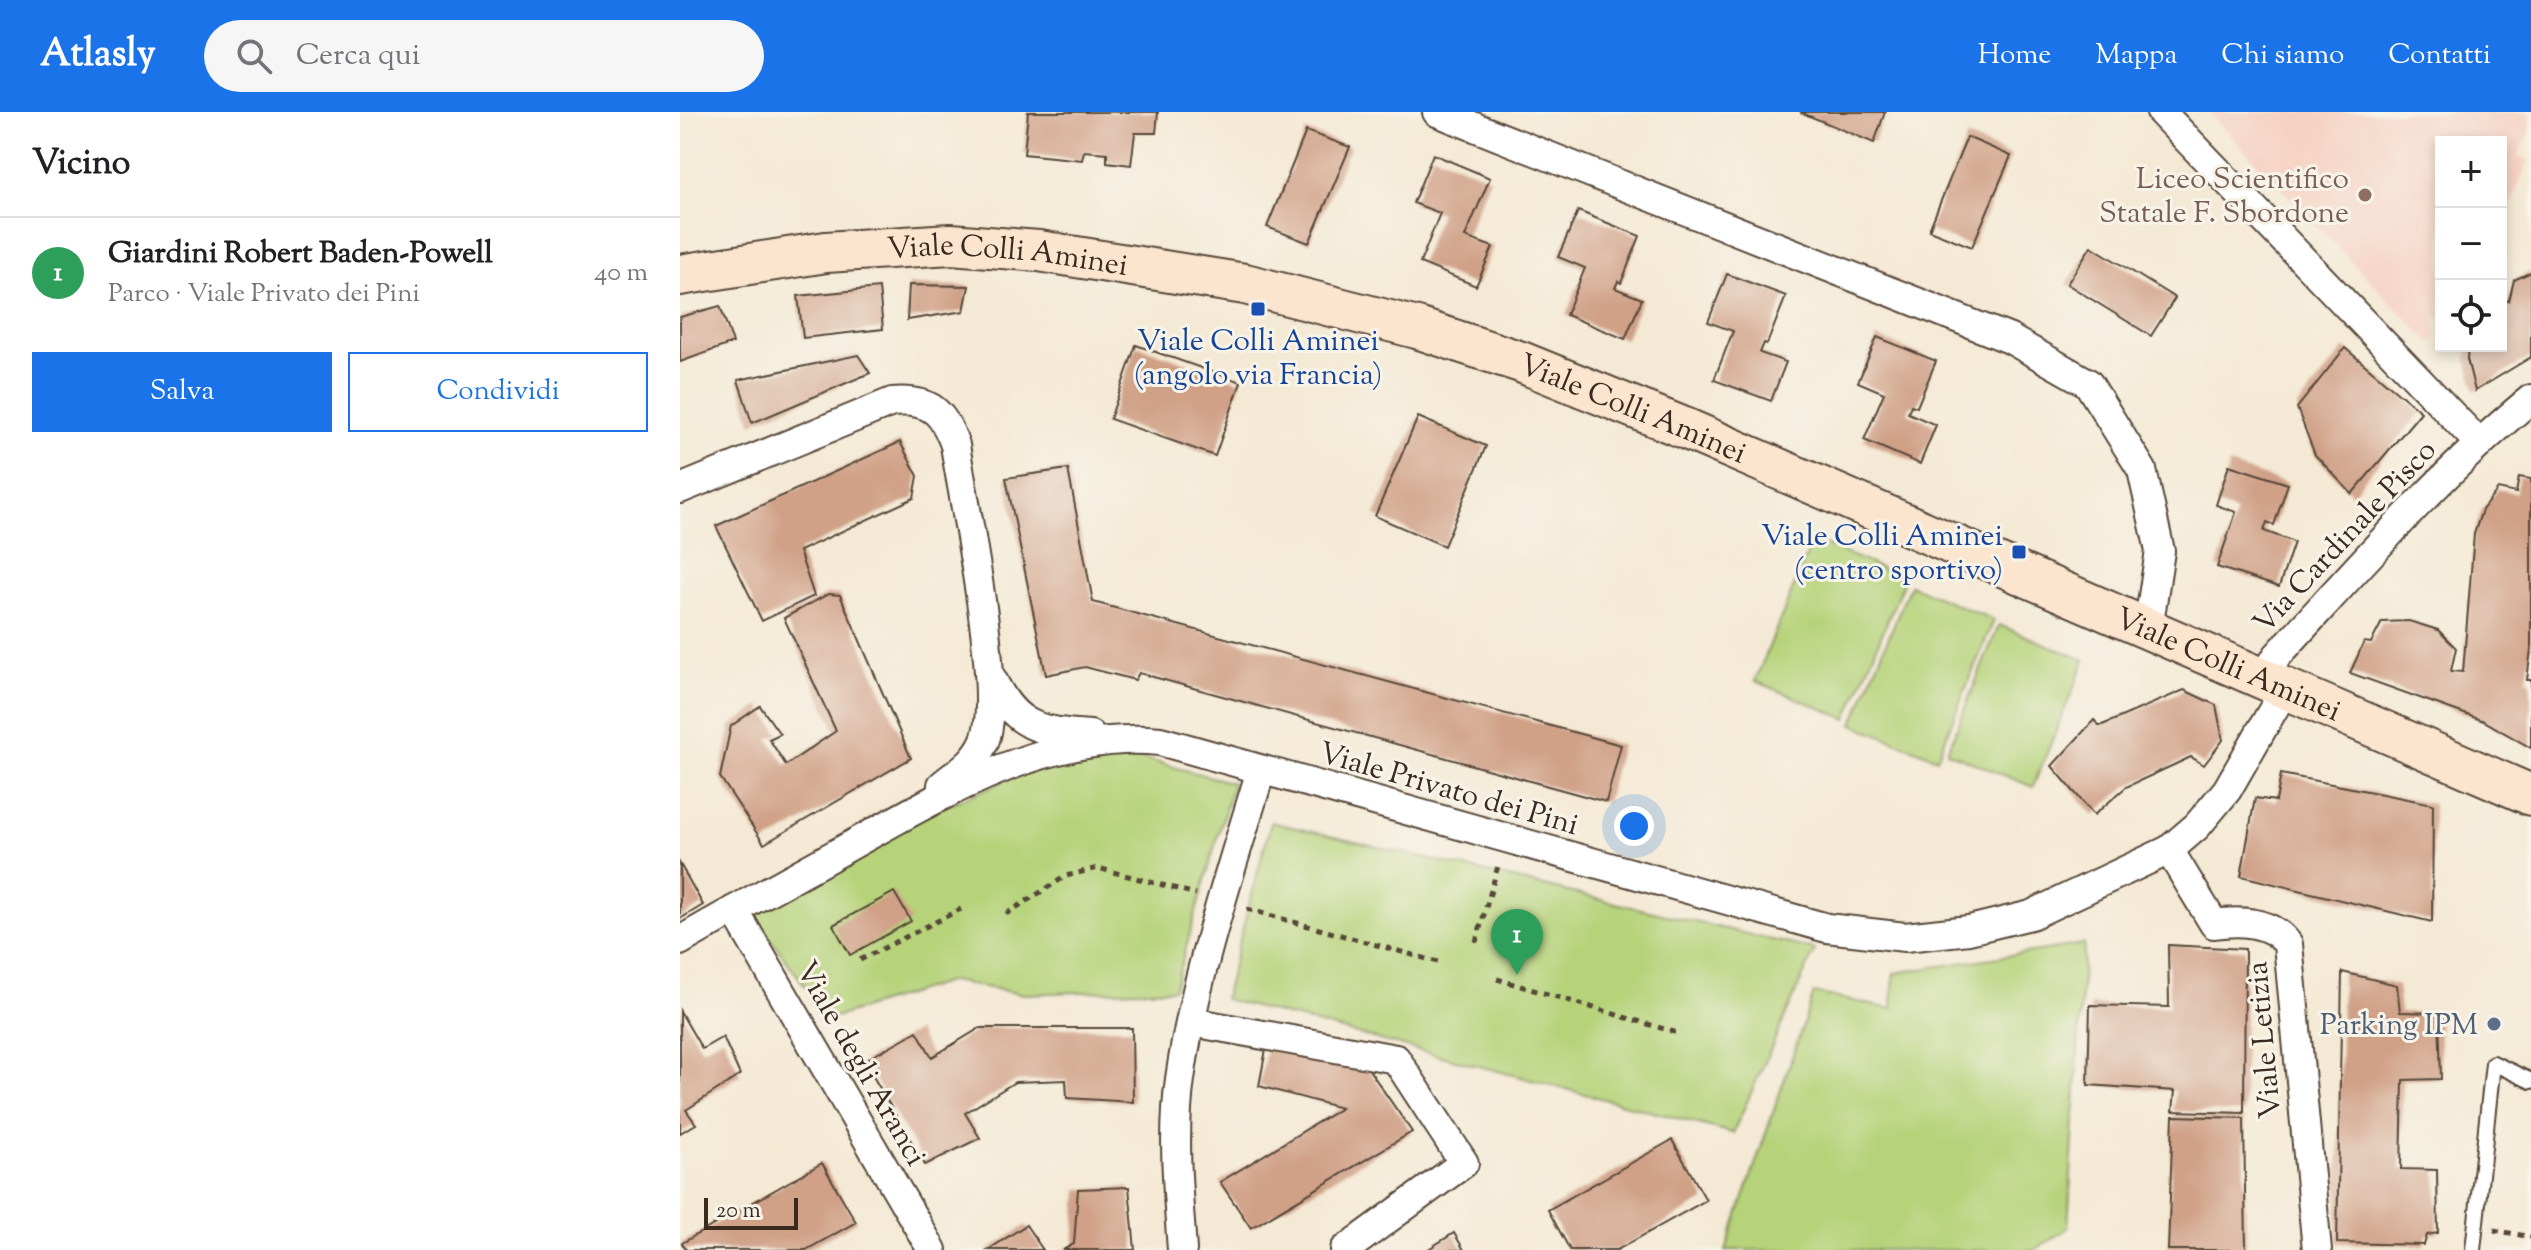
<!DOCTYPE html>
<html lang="it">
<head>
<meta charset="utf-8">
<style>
  body { margin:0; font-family:"Sorts Mill Goudy",serif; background:#f6f6f6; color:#202124 }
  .controls { position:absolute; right:24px; top:24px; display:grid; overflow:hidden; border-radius:0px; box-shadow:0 4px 12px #0003 }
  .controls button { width:72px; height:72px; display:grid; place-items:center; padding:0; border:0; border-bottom:2px solid #e0e0e0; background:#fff; color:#202124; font:40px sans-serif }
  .scale { position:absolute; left:24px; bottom:20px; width:94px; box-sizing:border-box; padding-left:8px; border:4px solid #3b2a1e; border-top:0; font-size:22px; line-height:28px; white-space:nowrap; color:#3b2a1e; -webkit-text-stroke:6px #f7f3e8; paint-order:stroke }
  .you { position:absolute; left:954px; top:714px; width:28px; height:28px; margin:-20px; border:6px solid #fff; border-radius:50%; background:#1a73e8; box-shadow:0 0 0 12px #1a73e833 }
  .badge { display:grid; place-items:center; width:52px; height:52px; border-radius:50%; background:#1a73e8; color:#fff; font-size:26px; font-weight:700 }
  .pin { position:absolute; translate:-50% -66px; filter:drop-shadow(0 2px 4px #0008) }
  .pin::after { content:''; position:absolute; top:42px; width:28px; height:24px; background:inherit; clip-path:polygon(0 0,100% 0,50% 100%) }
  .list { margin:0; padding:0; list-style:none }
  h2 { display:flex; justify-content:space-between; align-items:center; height:104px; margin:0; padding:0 32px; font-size:34px }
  h2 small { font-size:26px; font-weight:400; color:#757577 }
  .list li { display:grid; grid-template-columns:52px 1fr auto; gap:24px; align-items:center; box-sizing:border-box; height:112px; padding:0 32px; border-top:2px solid #e0e0e0 }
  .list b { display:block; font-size:30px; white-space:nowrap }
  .list p { margin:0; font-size:26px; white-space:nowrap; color:#757577 }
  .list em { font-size:26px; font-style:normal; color:#757577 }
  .actions { display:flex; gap:16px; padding:24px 32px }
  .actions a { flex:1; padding:18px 0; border:2px solid #1a73e8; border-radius:0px; text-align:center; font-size:28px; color:#1a73e8 }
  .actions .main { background:#1a73e8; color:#fff }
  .icon { flex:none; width:44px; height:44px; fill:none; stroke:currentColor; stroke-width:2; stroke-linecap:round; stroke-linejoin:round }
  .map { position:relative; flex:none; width:1851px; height:1138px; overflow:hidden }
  header { display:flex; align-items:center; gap:48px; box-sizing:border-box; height:112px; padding:0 40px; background:#1a73e8; color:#fff }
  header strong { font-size:38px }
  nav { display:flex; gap:44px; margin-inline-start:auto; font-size:28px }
  .search { width:560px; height:72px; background:#f6f6f6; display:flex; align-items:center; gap:20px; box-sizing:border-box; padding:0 28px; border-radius:44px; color:#757577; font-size:30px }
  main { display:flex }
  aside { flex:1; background:#fff }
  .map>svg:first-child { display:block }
  .built { fill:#f6d2c3 }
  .green { fill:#b6d37a; stroke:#787e4c; stroke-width:2 }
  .building { fill:#d0a087 }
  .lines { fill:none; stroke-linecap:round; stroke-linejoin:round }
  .service-casing { stroke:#574739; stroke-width:18 }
  .minor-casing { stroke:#574739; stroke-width:32 }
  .secondary-casing { stroke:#574739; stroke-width:44 }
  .path { stroke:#574739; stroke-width:5; stroke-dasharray:6 6; stroke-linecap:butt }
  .service { stroke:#fff; stroke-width:14 }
  .minor { stroke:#fff; stroke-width:28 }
  .secondary { stroke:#fbe5cf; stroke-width:40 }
  .education-dot { fill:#8d6e63; stroke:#f7f3e8; stroke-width:3 }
  .transit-dot { fill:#1a4fb4; stroke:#f7f3e8; stroke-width:3 }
  .service-dot { fill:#5c6f8a; stroke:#f7f3e8; stroke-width:3 }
  .labels { text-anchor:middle; stroke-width:6; stroke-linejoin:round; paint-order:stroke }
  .education-label { font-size:30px; fill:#785e54; stroke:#f7f3e8; text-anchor:end }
  .street-label { font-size:30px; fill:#3b2a1e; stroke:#f7f3e8 }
  .transit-label { font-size:30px; fill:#164399; stroke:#f7f3e8 }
  .service-label { font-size:30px; fill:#4e5e75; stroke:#f7f3e8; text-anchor:end }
</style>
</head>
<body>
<header>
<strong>Atlasly</strong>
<div class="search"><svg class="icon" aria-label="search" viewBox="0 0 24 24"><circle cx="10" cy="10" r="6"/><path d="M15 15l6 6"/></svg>Cerca qui</div>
<nav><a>Home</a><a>Mappa</a><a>Chi siamo</a><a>Contatti</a></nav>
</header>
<main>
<aside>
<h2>Vicino<small></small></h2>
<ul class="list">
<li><span class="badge" style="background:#2e9e5b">1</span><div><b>Giardini Robert Baden-Powell</b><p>Parco · Viale Privato dei Pini</p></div><em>40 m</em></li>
</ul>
<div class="actions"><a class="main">Salva</a><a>Condividi</a></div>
</aside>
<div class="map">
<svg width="1851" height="1138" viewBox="0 0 1851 1138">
  <rect width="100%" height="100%" fill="#f7f3e8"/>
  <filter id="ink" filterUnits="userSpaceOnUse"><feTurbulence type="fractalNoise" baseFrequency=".0125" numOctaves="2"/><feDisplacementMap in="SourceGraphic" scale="16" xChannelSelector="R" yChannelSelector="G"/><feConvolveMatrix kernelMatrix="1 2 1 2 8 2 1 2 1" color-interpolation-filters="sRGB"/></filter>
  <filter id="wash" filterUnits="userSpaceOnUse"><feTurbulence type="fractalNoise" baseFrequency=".006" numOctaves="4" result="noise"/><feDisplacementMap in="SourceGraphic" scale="32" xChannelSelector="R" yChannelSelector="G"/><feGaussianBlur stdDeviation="1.8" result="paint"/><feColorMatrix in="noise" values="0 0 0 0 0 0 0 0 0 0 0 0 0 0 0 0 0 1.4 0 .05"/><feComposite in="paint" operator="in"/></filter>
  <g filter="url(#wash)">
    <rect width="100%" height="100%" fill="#f4e9d4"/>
    <path class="built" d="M1528,0H1851V15L1838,45L1848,48L1821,118V30H1761V207L1754,206L1757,229L1751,232Z"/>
    <g class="green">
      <path d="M1133,428L1225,466L1167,607L1075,569Z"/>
      <path d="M1230,473L1314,508L1257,646L1173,612Z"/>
      <path d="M1319,513L1405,548L1353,675L1267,640Z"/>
      <path d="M450,643L553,671L494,877L342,882L271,869L149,907L70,798L254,699L354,656Z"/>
      <path d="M591,710L1135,838L1053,1021L544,887Z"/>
      <path d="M1404,832L1388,1116L1355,1138H1046L1134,881L1212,897L1214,861Z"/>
    </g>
    <g id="blocks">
      <g class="building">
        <path d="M348,0H478L476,21H455L451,53L427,50V41L404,39L402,48L344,42Z"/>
        <path d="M1120,0H1205L1194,31Z"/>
        <path d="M626,19L670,35L629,131L587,115Z"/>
        <path d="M1287,25L1331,44L1292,135L1249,118Z"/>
        <path d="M753,42L810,66L785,125L813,135L796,174L740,151L760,101L733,91Z"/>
        <path d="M898,99L960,124L941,171L938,169L935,176L962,187L945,227L886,203L905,156L878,145Z"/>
        <path d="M1411,134L1495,186L1471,224L1387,172Z"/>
        <path d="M1851,160V245L1795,279L1787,247L1788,234H1821V188L1829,189L1834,168Z"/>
        <path d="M1047,162L1106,184L1087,232L1084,231L1080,241L1106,250L1091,289L1034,268L1053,219L1028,210Z"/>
        <path d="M229,173L289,174L284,199L227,208Z"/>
        <path d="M199,176L203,217L123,226L118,184Z"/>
        <path d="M40,194L53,231L0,250V205Z"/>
        <path d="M1197,225L1256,249L1237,295L1231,293L1228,301L1256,313L1240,352L1184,328L1204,281L1178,270Z"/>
        <path d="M456,233L561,270L535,344L430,307Z"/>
        <path d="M1665,236L1741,300L1672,382L1635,343L1617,296Z"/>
        <path d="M178,243L190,261L72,311L58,268Z"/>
        <path d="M738,305L806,334L764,434L695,404Z"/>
        <path d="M220,330L238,364L234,386L119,439L134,484L82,509L36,414Z"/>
        <path d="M1549,353L1608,372L1594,413L1587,410L1584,419L1614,430L1599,475L1537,455L1556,400L1536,393Z"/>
        <path d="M388,357L413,490L941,633L926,690L459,561L455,568L405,555L366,563L326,366Z"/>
        <path d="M1839,365L1851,367V537L1847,568H1851V636L1804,609L1670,561L1684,530L1691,531L1702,510L1729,509L1758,518L1776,536L1771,559L1783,560L1794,422L1802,398L1818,377L1836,381Z"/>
        <path d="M148,482L160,483L231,646L84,732L40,665L51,614L80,594L100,622L89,627L106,653L156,619L104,506Z"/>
        <path d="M1504,578L1536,593L1543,628L1524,653L1511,645L1446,675L1414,703L1372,654L1414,608L1420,614Z"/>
        <path d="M1601,662L1753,692L1752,810L1561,764L1575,686L1596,689Z"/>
        <path d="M0,752L23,793L0,807Z"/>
        <path d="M214,780L231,809L170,843L153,813Z"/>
        <path d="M1488,833L1565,837L1564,1001L1493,999L1495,979L1408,973L1410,893L1489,895Z"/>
        <path d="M1662,860L1717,873L1720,900L1759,901L1761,967L1723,968L1721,1057L1757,1058L1758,1121L1747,1123L1744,1133L1657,1131Z"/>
        <path d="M0,899L22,937L43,925L60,963L6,998L16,1012L0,1021Z"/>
        <path d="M300,916H452L453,990L387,986L386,968L335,970L285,1001L300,1026L245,1053L184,949L237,919L252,945Z"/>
        <path d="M587,932L683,949L732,1020L571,1116L540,1070L661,996L579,974Z"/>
        <path d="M1493,1004L1564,1006L1566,1138H1488Z"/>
        <path d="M992,1028L1026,1088L937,1138H890L868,1098Z"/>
        <path d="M142,1051L176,1110L126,1138H6L2,1131Z"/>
        <path d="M449,1075L455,1138H383L394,1132L398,1077Z"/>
        <path d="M346,1113L363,1138H308Z"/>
        <path d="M774,1121L784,1138H747Z"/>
      </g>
    </g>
  </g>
  <g filter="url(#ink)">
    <use href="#blocks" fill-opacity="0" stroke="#574739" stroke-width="2"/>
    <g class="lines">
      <g class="service-casing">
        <path id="service" d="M1793,1138L1813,951L1851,969"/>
      </g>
      <g class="minor-casing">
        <g id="minor">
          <path d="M757,0L1330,227L1408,271L1462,358L1480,439L1468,517"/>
          <path d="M1481,0L1798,330"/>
          <path d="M0,377L212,290C250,287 263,299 275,333C284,392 325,584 304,630C295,650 279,659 262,673"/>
          <path d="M312,567C336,616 358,619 410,623"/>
          <path d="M1583,567L1597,544C1679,455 1757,364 1851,287"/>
          <path d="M1489,738L1534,812C1560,808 1591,809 1608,832L1637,1138"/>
          <path d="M54,798L252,1138"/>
          <path d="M0,829C53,798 107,769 161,739C256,686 366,618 480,629L1147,816L1225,825L1289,818L1351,803L1489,738L1517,714L1547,678L1605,577"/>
          <path d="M512,910L716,947L784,1051L665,1138"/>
          <path d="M502,1138C498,1081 492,1024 500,967C515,862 551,759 581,658"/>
        </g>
      </g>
      <g class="secondary-casing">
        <g id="secondary">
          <path id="s1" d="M0,163L146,140L271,132L359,139L565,172L737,216L841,250L1009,318L1851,683"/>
        </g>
      </g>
      <g class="path">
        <path d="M567,797L758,850"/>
        <path d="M326,802L386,764L418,756L516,782"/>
        <path d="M796,830L818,754"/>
        <path d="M180,848L281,797"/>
        <path d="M817,867L1001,922"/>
        <path d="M1814,1118L1851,1125"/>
      </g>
      <use href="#service" class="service"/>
      <use href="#minor" class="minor"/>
      <use href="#secondary" class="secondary"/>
    </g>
  </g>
  <circle class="education-dot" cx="1685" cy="83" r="8"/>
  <g class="transit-dot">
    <rect x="570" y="189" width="16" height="16" rx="4"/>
    <rect x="1331" y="432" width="16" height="16" rx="4"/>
  </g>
  <circle class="service-dot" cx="1814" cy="912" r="8"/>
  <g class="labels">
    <g class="education-label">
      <text x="1669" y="76">Liceo Scientifico<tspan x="1669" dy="34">Statale F. Sbordone</tspan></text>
    </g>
    <g class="street-label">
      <text dy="10" stroke="none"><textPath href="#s1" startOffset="330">Viale Colli Aminei</textPath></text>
      <text dy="10" stroke="none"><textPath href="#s1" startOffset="978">Viale Colli Aminei</textPath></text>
      <text transform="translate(1664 424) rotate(-47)" y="10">Via Cardinale Pisco</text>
      <text dy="10" stroke="none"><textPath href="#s1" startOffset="1626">Viale Colli Aminei</textPath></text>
      <text transform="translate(769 676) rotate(16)" y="10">Viale Privato dei Pini</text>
      <text transform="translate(1583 928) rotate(-95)" y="10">Viale Letizia</text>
      <text transform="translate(182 951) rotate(60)" y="10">Viale degli Aranci</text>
    </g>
    <g class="transit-label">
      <text x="578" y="238">Viale Colli Aminei<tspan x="578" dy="34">(angolo via Francia)</tspan></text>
      <text x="1323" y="433" text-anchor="end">Viale Colli Aminei<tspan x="1323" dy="34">(centro sportivo)</tspan></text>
    </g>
    <g class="service-label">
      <text x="1798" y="922">Parking IPM</text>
    </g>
  </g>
</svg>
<div class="controls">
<button>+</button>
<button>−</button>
<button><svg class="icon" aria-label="locate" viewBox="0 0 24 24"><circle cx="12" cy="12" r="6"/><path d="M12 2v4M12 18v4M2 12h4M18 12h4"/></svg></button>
</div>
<div class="scale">20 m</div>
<div class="you"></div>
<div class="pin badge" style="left:837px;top:863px;background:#2e9e5b">1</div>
</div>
</main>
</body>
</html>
